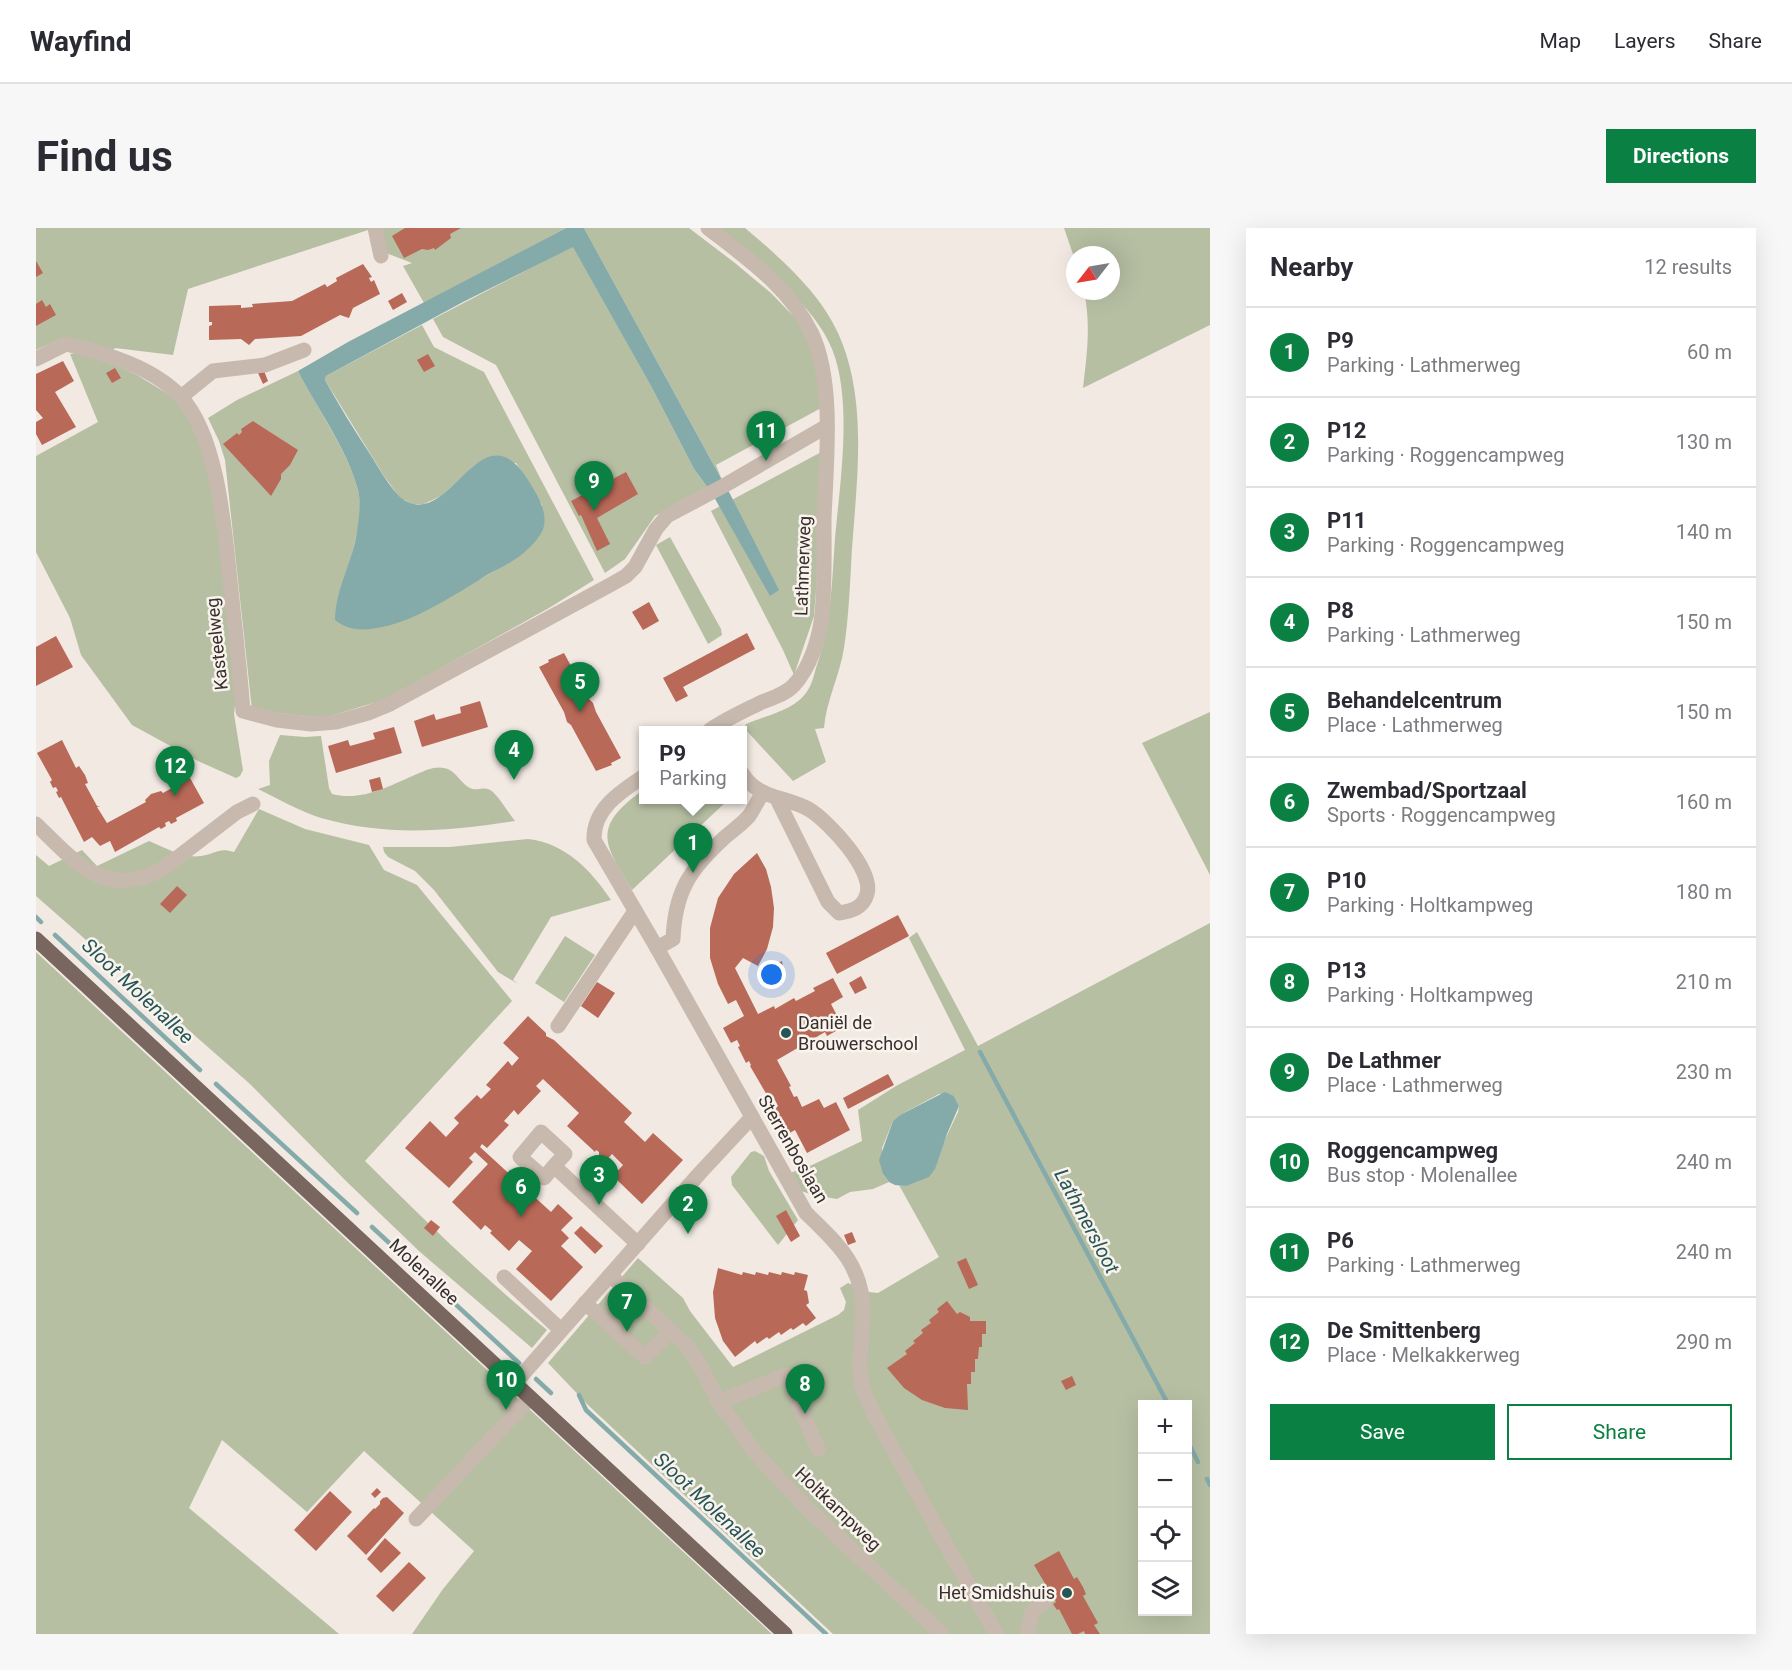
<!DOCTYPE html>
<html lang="en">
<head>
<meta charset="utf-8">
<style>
  body { margin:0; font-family:Roboto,sans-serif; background:#f7f7f7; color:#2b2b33 }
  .controls { position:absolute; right:18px; bottom:18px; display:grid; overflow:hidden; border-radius:0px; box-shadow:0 6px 24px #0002 }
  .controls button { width:54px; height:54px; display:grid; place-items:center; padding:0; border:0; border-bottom:2px solid #e1e1e2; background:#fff; color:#2b2b33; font:30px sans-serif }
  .compass { position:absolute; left:1030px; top:18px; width:54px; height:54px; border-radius:50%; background:#fff; box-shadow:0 6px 24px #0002; rotate:239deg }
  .you { position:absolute; left:736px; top:747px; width:21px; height:21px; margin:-15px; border:4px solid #fff; border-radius:50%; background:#1a73e8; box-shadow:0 0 0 9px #1a73e833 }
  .badge { display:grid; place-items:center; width:39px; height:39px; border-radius:50%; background:#0b8043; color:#fff; font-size:20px; font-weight:700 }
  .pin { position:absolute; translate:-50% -50px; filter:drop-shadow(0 2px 3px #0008) }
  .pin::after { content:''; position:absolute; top:32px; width:21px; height:18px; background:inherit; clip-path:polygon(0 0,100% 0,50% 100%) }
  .popup { position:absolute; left:603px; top:498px; width:108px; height:78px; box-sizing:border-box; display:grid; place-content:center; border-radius:0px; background:#fff; filter:drop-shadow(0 2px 4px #0005); font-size:20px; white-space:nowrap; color:#7c7c81 }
  .popup b { font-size:22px; color:#2b2b33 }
  .popup::after { content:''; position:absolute; left:50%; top:100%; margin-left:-12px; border:12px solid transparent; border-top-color:#fff }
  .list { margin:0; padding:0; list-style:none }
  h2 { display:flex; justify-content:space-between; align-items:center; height:78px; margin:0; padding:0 24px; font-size:26px }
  h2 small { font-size:20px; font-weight:400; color:#7c7c81 }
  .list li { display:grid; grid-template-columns:39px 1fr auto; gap:18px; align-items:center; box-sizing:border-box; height:90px; padding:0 24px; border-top:2px solid #e1e1e2 }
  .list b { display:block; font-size:22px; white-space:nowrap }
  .list p { margin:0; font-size:20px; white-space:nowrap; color:#7c7c81 }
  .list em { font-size:20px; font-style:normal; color:#7c7c81 }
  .actions { display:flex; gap:12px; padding:18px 24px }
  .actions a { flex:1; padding:14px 0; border:2px solid #0b8043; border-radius:0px; text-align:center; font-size:21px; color:#0b8043 }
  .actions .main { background:#0b8043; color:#fff }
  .icon { flex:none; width:33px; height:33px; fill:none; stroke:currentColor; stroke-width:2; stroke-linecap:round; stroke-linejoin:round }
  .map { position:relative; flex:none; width:1174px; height:1406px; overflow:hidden; border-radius:0px }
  header { display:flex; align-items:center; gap:36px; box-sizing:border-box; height:84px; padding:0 30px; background:#fff; border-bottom:2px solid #e1e1e2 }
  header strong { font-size:28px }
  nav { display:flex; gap:33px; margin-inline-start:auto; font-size:21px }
  .intro { display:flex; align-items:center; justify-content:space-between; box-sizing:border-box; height:144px; padding:0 36px }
  h1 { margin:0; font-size:42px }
  .button { padding:15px 27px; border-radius:0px; background:#0b8043; color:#fff; font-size:21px; font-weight:700 }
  main { display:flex; gap:36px; padding:0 36px }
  aside { flex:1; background:#fff; border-radius:0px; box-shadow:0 6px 24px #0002 }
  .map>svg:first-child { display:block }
  .green { fill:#b7bfa3; fill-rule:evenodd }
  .water { fill:#84abaa }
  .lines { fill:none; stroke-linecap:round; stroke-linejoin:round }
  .stream { stroke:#84abaa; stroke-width:4.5 }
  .building { fill:#b96958 }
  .minor { stroke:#c8b9ae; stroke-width:15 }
  .major { stroke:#78665f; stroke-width:15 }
  .poi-dot { fill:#265555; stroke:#f9f3ee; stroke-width:2 }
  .labels { text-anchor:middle; stroke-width:5; stroke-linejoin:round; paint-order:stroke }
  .street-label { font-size:18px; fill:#382f2c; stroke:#f9f3ee }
  .poi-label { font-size:18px; fill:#382f2c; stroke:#f9f3ee; text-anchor:start }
  .water-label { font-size:20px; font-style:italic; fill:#265555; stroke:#f9f3ee }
</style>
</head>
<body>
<header>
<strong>Wayfind</strong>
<nav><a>Map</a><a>Layers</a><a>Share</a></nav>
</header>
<div class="intro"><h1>Find us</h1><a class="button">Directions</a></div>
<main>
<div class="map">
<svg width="1174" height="1406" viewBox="0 0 1174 1406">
  <rect width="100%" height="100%" fill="#f1e9e2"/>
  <g class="green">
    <path d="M0,0H332V2L152,61L137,127L79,120L76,123L27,110L0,122Z"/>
    <path d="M345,0H530L388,75L367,38L376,35L350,25Z"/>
    <path d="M548,0H653L699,35L735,65L762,93L775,117L787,179L680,237L686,252Z"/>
    <path d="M681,0H709C743,29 783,63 802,105C832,171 821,250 816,321C814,354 813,388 808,420C804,447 790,473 788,500L779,501L790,534L757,553L708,500L710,496C731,487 760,482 772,462C776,456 778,447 780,440C795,398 796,354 799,310C804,254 817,173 796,121C777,74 718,33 681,0Z"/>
    <path d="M1028,0H1174V97L1047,160C1051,125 1055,97 1048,63H1075V27H1039V32Z"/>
    <path d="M537,18L616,160L658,241L672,260L619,288L589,331L569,345L460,137L407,109L397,91Z"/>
    <path d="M386,97L398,119L448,144L558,352L513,380L350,471L288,490L216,482L189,232L183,213L172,190L201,172L262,143C280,179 312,223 322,262C327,282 321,306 316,326L368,392L457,344L490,323L503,309L506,277L480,235L439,237L405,268L388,276H377L364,270L348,248L289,152L290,148Z"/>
    <path d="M41,125L69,132L101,147L132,166L141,173L162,206L180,278L200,471L198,486L207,542L204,548L200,550L162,533L96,497L45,427L34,390L0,324V228L62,194L34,126Z"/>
    <path d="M791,221L778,388L758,447L747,422L675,283Z"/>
    <path d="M634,309L685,401L686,407L672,416L620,317Z"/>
    <path d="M1174,484V647L1106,515Z"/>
    <path d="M244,507L269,509L285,508L293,560L296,566C326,574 355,557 381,546C390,542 399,538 408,540C420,542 424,555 434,560C440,563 446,559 452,561C460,563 473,586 479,593C412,603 352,609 285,590C264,583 242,571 222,561L234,557L233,533Z"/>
    <path d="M607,562L608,572H692L596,662C567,614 556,599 607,562Z"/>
    <path d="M223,581L269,601L333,617L348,642L381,657L476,773L329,933C388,992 447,1049 511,1102L496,1120L383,1023L312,955L214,856L0,668V627L13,638L46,622L61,638L113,613C128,619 148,631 165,628C180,626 182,619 198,624Z"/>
    <path d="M492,611C529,615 555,642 575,672L515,689L477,752L482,756L462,744L398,662L379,643L352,629L348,624L347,619H414Z"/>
    <path d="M1174,695V1406H797L552,1177L512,1135L602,1030L647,1070L654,1083L697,1139L802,1087L808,1082L810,1074L804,1060L812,1055L833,1064L842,1065L903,1029L863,957L870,958L906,918L922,884L923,878L918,868L903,866L864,887L857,893L846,920L847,946L853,954L837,961L814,964L801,971L777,967L762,962L754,945L776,937L826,913L822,882L860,858L929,822L873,710L881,704L942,818ZM1106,1176H1152V1384H1106Z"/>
    <path d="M529,708L559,727L528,774L499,755Z"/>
    <path d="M0,724L736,1406H376L407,1361L438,1323L328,1223L271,1284L186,1212L153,1280L303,1406H0Z"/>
    <path d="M719,923L728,928L733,943L762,992L742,1017L696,957L695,949L715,924Z"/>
  </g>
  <g class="water">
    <path d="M530,0H548L686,252L672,260L658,241L616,160L537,19L427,74L290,148L289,152C303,177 318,202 334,226C343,240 351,255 362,267C365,271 373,275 378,276C419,285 448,182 492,252C500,265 511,281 508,298C506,307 497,317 490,323C479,333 464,340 451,347C422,365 379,393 346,399C329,403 312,403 299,392C299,361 317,334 321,303C323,291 325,274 322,262C311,220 281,181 262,143L312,114Z"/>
    <path d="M692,262L743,362L734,368L678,269Z"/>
    <path d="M909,864L918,868L923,878L911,906L899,941L893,949L870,958L859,957L853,954L847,946L843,932L857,893L864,887Z"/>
  </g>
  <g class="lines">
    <g class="stream">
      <path d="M0,689L5,694"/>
      <path d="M19,707L164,842"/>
      <path d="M944,824L1132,1176"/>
      <path d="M180,856L321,985"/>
      <path d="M336,999L483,1135"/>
      <path d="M500,1151L515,1165"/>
      <path d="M543,1167L550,1182L790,1406"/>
      <path d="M1152,1214L1162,1234"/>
      <path d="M1171,1251L1174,1257"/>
    </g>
  </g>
  <g class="building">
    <path d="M369,0H425L414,6L415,10L399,22L398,20L392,22L386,21L368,30L356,8Z"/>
    <path d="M0,33L7,45L0,49Z"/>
    <path d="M327,36L336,49L333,50L335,54L338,52L344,66L317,80L313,90L304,87L265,108L219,111L213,117L205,111L173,112V98L176,97V94H173V78L205,77V80L217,79L216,76L256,73L289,56L291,59L301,53L300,50Z"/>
    <path d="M366,65L371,74L357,82L352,73Z"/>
    <path d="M6,72L10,79L14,76L20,87L0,98V76Z"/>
    <path d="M392,126L399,138L388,144L381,132Z"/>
    <path d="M27,133L38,153L19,164L40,199L6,217L0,206V194L7,190L0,182V146Z"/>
    <path d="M79,140L85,150L76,155L70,145Z"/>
    <path d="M228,143L232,153L227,156L222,145Z"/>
    <path d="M217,193L262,222L254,237L245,246V251L235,268L187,216L201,205L203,207L206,204L205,201Z"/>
    <path d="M590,244L602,266L561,290L574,316L561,323L545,287L543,288L535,273Z"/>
    <path d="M613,374L623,393L607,402L596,384Z"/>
    <path d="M711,405L719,421L647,459L652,468L640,474L627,450Z"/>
    <path d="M20,408L37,439L0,458V419Z"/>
    <path d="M528,425L553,471L557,475L560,484L585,530L575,535L576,537L560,543L535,497L531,494L528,484L503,439L513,434L512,432Z"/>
    <path d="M444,473L452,499L386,519L378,493L398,486L400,492L425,485L424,479Z"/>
    <path d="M358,499L366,525L300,545L292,518L312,512L314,518L339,511L337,505Z"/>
    <path d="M26,512L40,540L43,538L49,547L52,555L49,556L61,578H64L61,579L71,595L110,574L109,572L115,566L125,563L127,565L154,550L168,575L140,590L141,593L135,596L133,593L129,595L130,598L125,601L123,599L79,624L74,613L64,618L56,609L48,614L25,569L23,570L20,564L22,563L20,559L17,560L14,554L16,552L1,525Z"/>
    <path d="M344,549L347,561L336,564L333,552Z"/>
    <path d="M721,625L730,641L735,659L738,680L737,699L731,721L722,738L707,730L699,740L722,786L738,778L739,781L758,770L760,773L779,763L777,760L797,750L807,769L795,776L807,799L791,808L789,804L741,832L755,858L753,859L758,869L761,868L766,879L783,871L788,880L800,874L814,902L771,925L759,902L752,906L738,880L742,878L739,872L735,874L714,838L715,837L713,833L710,835L702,819L704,818L701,812L695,815L687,800L708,788L700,772L692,776L682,756L674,730V700L682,670L698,646Z"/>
    <path d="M141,658L151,667L134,685L124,676Z"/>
    <path d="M862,687L873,708L801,746L790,725Z"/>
    <path d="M746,733L747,740L744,747L733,754L734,742L740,736Z"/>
    <path d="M825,748L831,760L819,766L813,755Z"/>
    <path d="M561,754L579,765L562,790L545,778Z"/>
    <path d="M492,788L510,805V808L518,812L596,885L588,894L609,914L617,905L647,932L606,976L577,948L587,937L576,926L569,934L563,928V924L560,922L559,924L531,898L543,885L507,851L500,858L505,863L482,887L478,882L468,893L473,897L451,920L446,916L444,919L515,984L522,976L537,990L525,1002L533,1010L525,1018L547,1039L515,1073L480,1041L496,1023L483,1012L473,1023L454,1005L456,1003L449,997L445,1002L416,974L452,936L439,924L433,930L437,934L413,960L369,920L394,893L410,909L423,895L418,890L441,867L445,871L455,861L450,857L472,833L476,838L483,830L467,815Z"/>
    <path d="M852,846L858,857L812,881L807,870Z"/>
    <path d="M750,982L764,1008L755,1014L740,988Z"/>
    <path d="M395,992L404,999L397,1008L388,1000Z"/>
    <path d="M545,998L567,1018L559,1026L538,1005Z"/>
    <path d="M816,1004L820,1014L812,1017L808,1007Z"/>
    <path d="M930,1030L942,1057L933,1061L921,1034Z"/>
    <path d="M682,1040L706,1047L707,1044L719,1047L720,1044L732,1047L733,1044L745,1047L746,1044L758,1047L759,1044L772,1047L768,1062L771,1063L773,1075L770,1077L780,1090L770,1098L767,1095L757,1102L755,1100L745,1107L743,1104L733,1111L731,1109L721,1116L719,1113L699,1129L687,1113L679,1090L677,1064Z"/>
    <path d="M911,1073L921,1086L924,1084L934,1089V1093H950V1106H946V1119H943L942,1131H939V1144H935V1156H931L932,1182L909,1180L886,1172L868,1160L851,1140L871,1126L869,1123L879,1115L877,1113L887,1105L885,1102L895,1095L893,1092L903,1084L901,1081Z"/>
    <path d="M1036,1148L1040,1157L1030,1162L1025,1153Z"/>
    <path d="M341,1260L345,1264L339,1270L335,1266Z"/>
    <path d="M294,1263L316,1284L280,1323L258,1302Z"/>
    <path d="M351,1269L368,1285L330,1327L311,1308L338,1280L339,1281L344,1276V1273L347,1270Z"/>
    <path d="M349,1310L365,1325L345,1345L331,1331Z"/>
    <path d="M1023,1323L1038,1351L1041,1349L1047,1359L1050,1366L1047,1368L1062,1395L1058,1397L1064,1406H1049L1048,1403L1042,1406H1036L1023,1381L1021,1382L1017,1376L1020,1374L1018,1370L1015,1372L1012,1366L1014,1364L998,1337Z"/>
    <path d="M373,1334L390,1350L357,1384L340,1368Z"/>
  </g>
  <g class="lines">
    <g class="minor">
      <path d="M339,0L345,28"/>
      <path d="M672,0C712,31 754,60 776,106C799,156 790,236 788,291C788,322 789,355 786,386C784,409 774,440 758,457C750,466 736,470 726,474C708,483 690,491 674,502"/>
      <path d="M0,131L30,116C69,125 117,139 145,169C183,210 189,307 195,361C199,402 204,442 207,483L241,492L275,496L300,494L332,485L354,476L574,357L590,348L599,339L620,301L631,288L691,256L791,198"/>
      <path d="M145,169L177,143L229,137L268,122"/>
      <path d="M706,545C722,572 751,568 774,582C793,594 838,642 831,666C827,680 816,683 803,685L792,674L741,571"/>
      <path d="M608,548C584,564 557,581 558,612L621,720L770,985C800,1014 827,1037 827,1084C827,1113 818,1141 830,1169C842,1196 857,1221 871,1246C900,1300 931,1353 960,1406"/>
      <path d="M0,596C40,635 70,673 128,640L201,584L217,576"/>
      <path d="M621,720L637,711C639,664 653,642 688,610C696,603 706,596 713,588C718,581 722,572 727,564"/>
      <path d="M522,798L599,683"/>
      <path d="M518,938L508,950L484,929L505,904L529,926L518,938L602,1016"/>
      <path d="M574,1047L650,1117L661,1132L683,1174L696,1192L716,1221L744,1252L775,1284L906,1406"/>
      <path d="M468,1049L525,1102"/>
      <path d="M549,1075L609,1129L635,1103"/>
      <path d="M479,1155L663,946L716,889"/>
      <path d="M683,1174L750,1147L782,1221"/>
      <path d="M380,1291L494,1170"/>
      <path d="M991,1406L996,1384L1008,1374"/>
    </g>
    <path class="major" d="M0,711L749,1406"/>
  </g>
  <g class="poi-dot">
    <circle cx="750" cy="805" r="6"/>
    <circle cx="1031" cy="1365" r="6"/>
  </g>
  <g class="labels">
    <g class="street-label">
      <text transform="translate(767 338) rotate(-88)" y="6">Lathmerweg</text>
      <text transform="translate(181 416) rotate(-96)" y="6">Kasteelweg</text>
      <text transform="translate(757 921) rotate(60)" y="6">Sterrenboslaan</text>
      <text transform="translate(388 1044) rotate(43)" y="6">Molenallee</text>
      <text transform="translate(802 1281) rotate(44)" y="6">Holtkampweg</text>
    </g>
    <g class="poi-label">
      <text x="762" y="801">Daniël de<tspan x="762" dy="21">Brouwerschool</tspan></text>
      <text x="1019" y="1371" text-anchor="end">Het Smidshuis</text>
    </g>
    <g class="water-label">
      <text transform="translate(102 763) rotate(43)" y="7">Sloot Molenallee</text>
      <text transform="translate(1051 993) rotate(62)" y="7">Lathmersloot</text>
      <text transform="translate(674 1277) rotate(43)" y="7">Sloot Molenallee</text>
    </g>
  </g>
</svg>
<div class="controls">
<button>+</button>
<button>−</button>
<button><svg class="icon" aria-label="locate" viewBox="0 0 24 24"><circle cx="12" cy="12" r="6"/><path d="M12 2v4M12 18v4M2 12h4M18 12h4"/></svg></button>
<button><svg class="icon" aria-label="layers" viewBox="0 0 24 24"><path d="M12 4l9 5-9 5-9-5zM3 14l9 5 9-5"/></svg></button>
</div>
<svg class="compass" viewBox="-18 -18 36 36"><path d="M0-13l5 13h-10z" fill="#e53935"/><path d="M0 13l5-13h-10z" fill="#7c7c81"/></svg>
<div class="you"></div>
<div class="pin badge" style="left:657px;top:645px">1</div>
<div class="popup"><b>P9</b>Parking</div>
<div class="pin badge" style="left:652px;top:1006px">2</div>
<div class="pin badge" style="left:563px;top:977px">3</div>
<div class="pin badge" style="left:478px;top:552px">4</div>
<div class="pin badge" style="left:544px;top:484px">5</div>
<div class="pin badge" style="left:485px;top:989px">6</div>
<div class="pin badge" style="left:591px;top:1104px">7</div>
<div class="pin badge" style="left:769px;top:1186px">8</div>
<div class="pin badge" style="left:558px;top:283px">9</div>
<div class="pin badge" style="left:470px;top:1182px">10</div>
<div class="pin badge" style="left:730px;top:233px">11</div>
<div class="pin badge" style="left:139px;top:568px">12</div>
</div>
<aside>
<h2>Nearby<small>12 results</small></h2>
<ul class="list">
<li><span class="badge">1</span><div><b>P9</b><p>Parking · Lathmerweg</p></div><em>60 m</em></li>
<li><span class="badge">2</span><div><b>P12</b><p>Parking · Roggencampweg</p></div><em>130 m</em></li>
<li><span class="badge">3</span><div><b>P11</b><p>Parking · Roggencampweg</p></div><em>140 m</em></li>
<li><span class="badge">4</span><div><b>P8</b><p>Parking · Lathmerweg</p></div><em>150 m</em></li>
<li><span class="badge">5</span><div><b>Behandelcentrum</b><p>Place · Lathmerweg</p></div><em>150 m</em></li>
<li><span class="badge">6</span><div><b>Zwembad/Sportzaal</b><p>Sports · Roggencampweg</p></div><em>160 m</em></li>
<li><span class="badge">7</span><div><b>P10</b><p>Parking · Holtkampweg</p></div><em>180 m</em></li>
<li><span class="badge">8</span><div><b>P13</b><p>Parking · Holtkampweg</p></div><em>210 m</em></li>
<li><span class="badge">9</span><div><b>De Lathmer</b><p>Place · Lathmerweg</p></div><em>230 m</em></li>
<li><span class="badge">10</span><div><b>Roggencampweg</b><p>Bus stop · Molenallee</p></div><em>240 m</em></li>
<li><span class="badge">11</span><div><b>P6</b><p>Parking · Lathmerweg</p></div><em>240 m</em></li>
<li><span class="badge">12</span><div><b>De Smittenberg</b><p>Place · Melkakkerweg</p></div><em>290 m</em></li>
</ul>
<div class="actions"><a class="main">Save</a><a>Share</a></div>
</aside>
</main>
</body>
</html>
